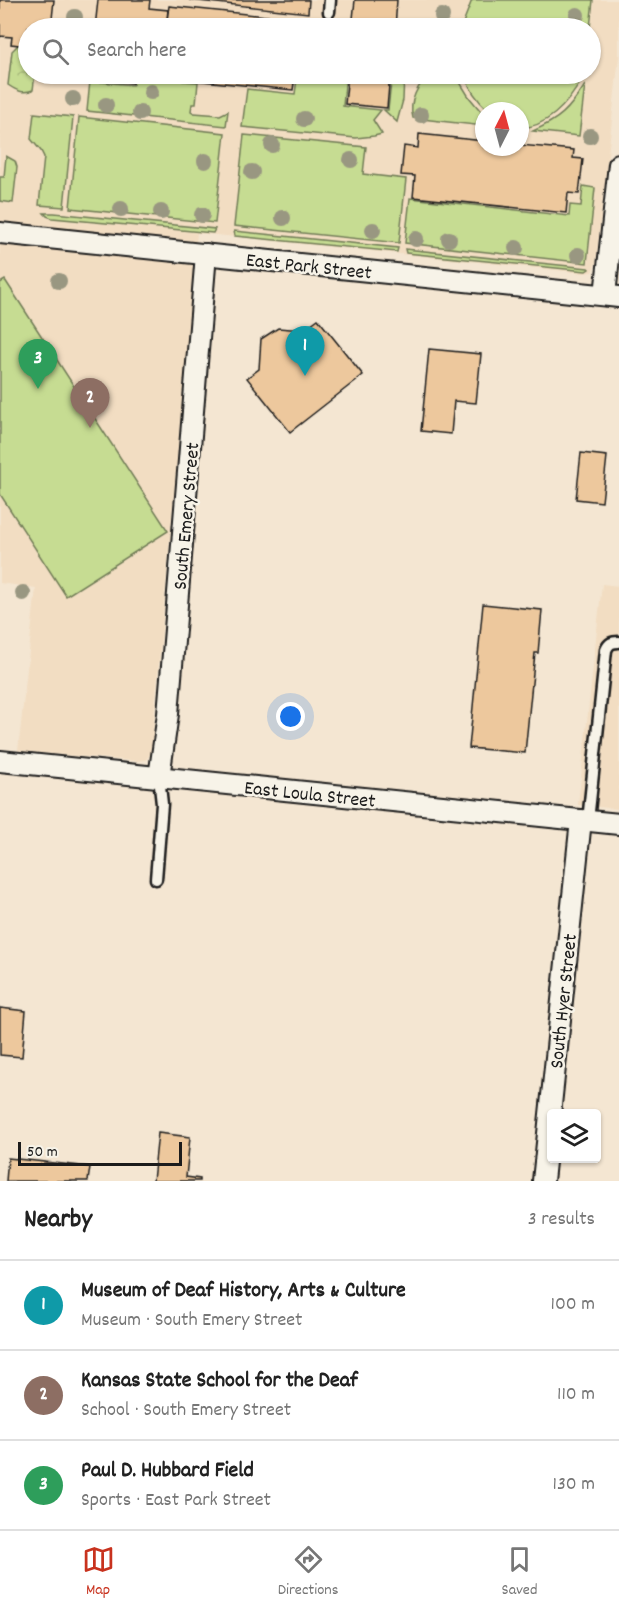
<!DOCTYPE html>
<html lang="en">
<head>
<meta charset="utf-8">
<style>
  body { margin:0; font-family:Dekko,sans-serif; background:#f2f2f2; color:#222 }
  .controls { position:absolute; right:18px; bottom:18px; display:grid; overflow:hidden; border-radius:6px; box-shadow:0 2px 4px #0004 }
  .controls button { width:54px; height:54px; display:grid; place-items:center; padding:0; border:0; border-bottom:2px solid #e0e0e0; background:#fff; color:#222; font:30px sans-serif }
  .compass { position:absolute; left:475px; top:102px; width:54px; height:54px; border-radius:50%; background:#fff; box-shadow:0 2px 4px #0004; rotate:6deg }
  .scale { position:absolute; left:18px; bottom:15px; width:164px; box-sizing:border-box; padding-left:6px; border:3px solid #1c1c1c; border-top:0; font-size:16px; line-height:21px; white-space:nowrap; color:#1c1c1c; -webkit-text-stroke:4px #f7f3e8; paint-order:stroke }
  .you { position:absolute; left:291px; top:717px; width:21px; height:21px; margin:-15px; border:4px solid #fff; border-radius:50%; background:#1a73e8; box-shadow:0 0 0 9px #1a73e833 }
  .badge { display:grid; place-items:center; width:39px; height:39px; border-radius:50%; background:#c8321e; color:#fff; font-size:20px; font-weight:700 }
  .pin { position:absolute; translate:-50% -50px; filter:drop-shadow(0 2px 3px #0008) }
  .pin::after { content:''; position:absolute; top:32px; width:21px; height:18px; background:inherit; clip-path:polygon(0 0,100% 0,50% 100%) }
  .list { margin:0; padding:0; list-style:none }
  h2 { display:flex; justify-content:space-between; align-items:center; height:78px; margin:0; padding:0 24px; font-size:26px }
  h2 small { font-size:20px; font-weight:400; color:#767676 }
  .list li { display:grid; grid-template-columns:39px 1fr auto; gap:18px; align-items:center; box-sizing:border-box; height:90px; padding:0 24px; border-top:2px solid #e0e0e0 }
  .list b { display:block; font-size:22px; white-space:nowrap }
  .list p { margin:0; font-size:20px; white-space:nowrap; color:#767676 }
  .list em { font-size:20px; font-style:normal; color:#767676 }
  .icon { flex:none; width:33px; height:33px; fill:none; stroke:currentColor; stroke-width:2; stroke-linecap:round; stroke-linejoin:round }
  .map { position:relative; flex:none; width:619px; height:1181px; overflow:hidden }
  .search { position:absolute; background:#fff; box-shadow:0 2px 4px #0004; left:18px; right:18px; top:18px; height:66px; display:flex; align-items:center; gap:15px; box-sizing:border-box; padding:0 21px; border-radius:33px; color:#767676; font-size:22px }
  .sheet { height:348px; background:#fff }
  nav { display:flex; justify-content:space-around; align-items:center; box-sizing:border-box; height:84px; border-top:2px solid #e0e0e0; background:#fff; font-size:16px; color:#767676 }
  nav a { display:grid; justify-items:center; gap:3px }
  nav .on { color:#c8321e }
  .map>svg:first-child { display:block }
  .built { fill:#f2ddc2; fill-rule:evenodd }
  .grass { fill:#c6dc92; stroke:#717c57; stroke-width:1.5 }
  .forest { fill:url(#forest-crowns); stroke:#717c57; stroke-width:1.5 }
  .building { fill:#edc89d; stroke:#1c1c1c; stroke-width:1.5 }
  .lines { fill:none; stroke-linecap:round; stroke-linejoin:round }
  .service-casing { stroke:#1c1c1c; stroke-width:15 }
  .minor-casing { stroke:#1c1c1c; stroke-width:24 }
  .service { stroke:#f7f3e8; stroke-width:10 }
  .minor { stroke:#f7f3e8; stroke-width:20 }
  .tree { fill:#999781 }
  .labels { text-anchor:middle; stroke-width:5; stroke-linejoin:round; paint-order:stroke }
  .street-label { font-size:20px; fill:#1c1c1c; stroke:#f7f3e8 }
</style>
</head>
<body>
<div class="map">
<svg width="619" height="1181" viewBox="0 0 619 1181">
  <defs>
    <pattern id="forest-crowns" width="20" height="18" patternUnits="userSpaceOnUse" patternTransform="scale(1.5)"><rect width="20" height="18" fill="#c6dc92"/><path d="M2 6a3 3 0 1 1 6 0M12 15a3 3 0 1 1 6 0" fill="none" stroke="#aabc7d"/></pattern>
  </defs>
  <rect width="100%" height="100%" fill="#f4e6d2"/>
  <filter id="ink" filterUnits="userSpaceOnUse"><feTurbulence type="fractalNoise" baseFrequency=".0167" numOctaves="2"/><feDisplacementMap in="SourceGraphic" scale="12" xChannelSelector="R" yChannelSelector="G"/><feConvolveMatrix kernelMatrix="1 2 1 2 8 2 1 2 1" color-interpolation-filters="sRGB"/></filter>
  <g filter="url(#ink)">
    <g class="built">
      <path d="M0,0H619V56L596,263L592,272L584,273L197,233L151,753L146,760L136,761L18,751L36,588L0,583ZM28,28H590V74H28ZM484,111H520V147H484Z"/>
      <path d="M602,584L619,586V809L578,805Z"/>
    </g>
    <g class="grass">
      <path d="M472,0H593L590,28H461Z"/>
      <path d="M135,74H183V81L198,82L196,104H192L191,111L194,113L220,115L228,111L226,126L87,111L90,81L133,85Z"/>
      <path d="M302,74H346L343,106L381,110L373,120L382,134L374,136L356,138L242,127L247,89L295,94L297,79L301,80Z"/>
      <path d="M392,74H404L403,100L397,122L384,110H388Z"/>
      <path d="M430,74H455L469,97L484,115V126L413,118C408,102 418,84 430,74Z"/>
      <path d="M464,74H585C572,98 551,127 520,128V111H489C477,100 469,89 464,74Z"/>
      <path d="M585,85L579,136L533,131C560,119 569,110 585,85Z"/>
      <path d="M34,113L73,117L64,207L39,205L44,157L41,151L31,139Z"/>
      <path d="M79,117L225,133L215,223L70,208Z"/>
      <path d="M244,135L366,147L363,174L406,179L399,243L234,226Z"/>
      <path d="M6,156L15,161L17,167L13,203L0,201V177H4Z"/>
      <path d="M583,186L595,188L587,263L405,243L410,198L569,216L570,205L581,206Z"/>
      <path d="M44,213H54L215,229L213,233L52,218L47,216Z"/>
      <path d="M234,231L398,248L397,252L235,236Z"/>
      <path d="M405,249L588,268L589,269L586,271L406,253Z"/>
      <path d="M5,280L168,531L66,596L0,494V283Z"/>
    </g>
    <path class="forest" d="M18,45L28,46V74H35L33,90C23,94 17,91 8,85L12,51Z"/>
    <g class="building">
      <path d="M0,0H54L51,28H28V46L11,44L12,37L0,36V38Z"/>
      <path d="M98,0H150L149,8L168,10L166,28H95Z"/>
      <path d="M189,0H309L308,13Z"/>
      <path d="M355,0H397L395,28H323V25L352,28Z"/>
      <path d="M169,6L323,22V28H166Z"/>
      <path d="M90,74H134L133,83L89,79Z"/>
      <path d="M184,74H300L299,77L295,76L293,90L183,79Z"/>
      <path d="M348,74H390L387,108L345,104Z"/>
      <path d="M419,134L484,141V147H520V145L574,150L573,158L583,159L579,194L568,193L566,213L413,197L415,176L401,175L404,146L418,148Z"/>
      <path d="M318,319L363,375L290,432L247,378L259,369L261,339L278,328L303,330Z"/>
      <path d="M429,349L481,354L476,403L454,401L451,434L421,431Z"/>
      <path d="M581,453L607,456L602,502L576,499Z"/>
      <path d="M483,604L542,610L538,653H535L525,753L469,748Z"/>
      <path d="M0,1008L26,1011L22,1057L0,1055Z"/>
      <path d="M158,1133L190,1137L186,1177L200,1179V1181H153Z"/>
      <path d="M8,1158L90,1167L88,1181H6Z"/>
    </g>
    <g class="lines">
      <g class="service-casing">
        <g id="service">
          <path d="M329,12L330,0"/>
          <path d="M588,821L606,650C609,643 612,642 619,642"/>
          <path d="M156,879L162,804L159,777"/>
        </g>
      </g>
      <g class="minor-casing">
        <g id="minor">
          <path d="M0,233L619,297"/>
          <path d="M605,295L619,164"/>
          <path d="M0,761L619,824"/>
          <path d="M159,777L168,714L206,254"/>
          <path d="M543,1181L581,820"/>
        </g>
      </g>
      <use href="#service" class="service"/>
      <use href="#minor" class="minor"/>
    </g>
    <g class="tree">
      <circle cx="577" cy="15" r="8"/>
      <circle cx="442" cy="16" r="8"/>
      <circle cx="75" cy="17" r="8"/>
      <circle cx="151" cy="92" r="8"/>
      <circle cx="73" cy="99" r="8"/>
      <circle cx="106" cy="105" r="8"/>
      <circle cx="140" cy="113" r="8"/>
      <circle cx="421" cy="115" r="8"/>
      <circle cx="304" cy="119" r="8"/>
      <circle cx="590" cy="136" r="8"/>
      <circle cx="272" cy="145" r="8"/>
      <circle cx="351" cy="160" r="8"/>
      <circle cx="205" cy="161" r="8"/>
      <circle cx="252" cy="172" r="8"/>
      <circle cx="121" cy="209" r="8"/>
      <circle cx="161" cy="212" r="8"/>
      <circle cx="202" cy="215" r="8"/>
      <circle cx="283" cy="218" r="8"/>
      <circle cx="373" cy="230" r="8"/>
      <circle cx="416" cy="239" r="8"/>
      <circle cx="449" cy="239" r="8"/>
      <circle cx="516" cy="248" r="8"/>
      <circle cx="578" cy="255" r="8"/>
      <circle cx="59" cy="281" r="8"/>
      <circle cx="23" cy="593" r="8"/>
    </g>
  </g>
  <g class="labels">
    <g class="street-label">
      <text transform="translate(309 265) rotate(6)" y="7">East Park Street</text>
      <text transform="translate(185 516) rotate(-85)" y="7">South Emery Street</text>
      <text transform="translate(310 793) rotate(6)" y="7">East Loula Street</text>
      <text transform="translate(562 1001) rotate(-84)" y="7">South Hyer Street</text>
    </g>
  </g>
</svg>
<div class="controls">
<button><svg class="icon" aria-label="layers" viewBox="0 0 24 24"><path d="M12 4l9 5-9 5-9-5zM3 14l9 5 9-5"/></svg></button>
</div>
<svg class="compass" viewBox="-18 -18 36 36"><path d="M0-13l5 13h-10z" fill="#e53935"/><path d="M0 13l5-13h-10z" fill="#767676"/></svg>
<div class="scale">50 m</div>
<div class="you"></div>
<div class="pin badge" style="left:305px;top:376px;background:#0f9aa8">1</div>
<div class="pin badge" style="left:90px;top:428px;background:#8d6e63">2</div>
<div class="pin badge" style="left:38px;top:389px;background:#2e9e5b">3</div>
<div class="search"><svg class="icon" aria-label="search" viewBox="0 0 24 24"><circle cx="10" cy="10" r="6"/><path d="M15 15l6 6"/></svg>Search here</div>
</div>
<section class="sheet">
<h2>Nearby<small>3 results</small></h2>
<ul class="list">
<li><span class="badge" style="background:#0f9aa8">1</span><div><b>Museum of Deaf History, Arts &amp; Culture</b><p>Museum · South Emery Street</p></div><em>100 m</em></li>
<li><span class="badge" style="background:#8d6e63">2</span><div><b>Kansas State School for the Deaf</b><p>School · South Emery Street</p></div><em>110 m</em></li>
<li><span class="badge" style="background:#2e9e5b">3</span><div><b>Paul D. Hubbard Field</b><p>Sports · East Park Street</p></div><em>130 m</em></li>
</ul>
</section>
<nav>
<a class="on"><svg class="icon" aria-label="map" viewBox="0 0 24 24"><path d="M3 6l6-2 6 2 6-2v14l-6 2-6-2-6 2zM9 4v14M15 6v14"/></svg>Map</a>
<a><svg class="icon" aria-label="directions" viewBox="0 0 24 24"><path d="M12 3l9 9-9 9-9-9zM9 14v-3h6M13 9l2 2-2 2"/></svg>Directions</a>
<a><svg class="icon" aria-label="saved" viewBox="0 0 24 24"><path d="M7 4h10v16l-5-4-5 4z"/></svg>Saved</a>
</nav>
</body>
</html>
